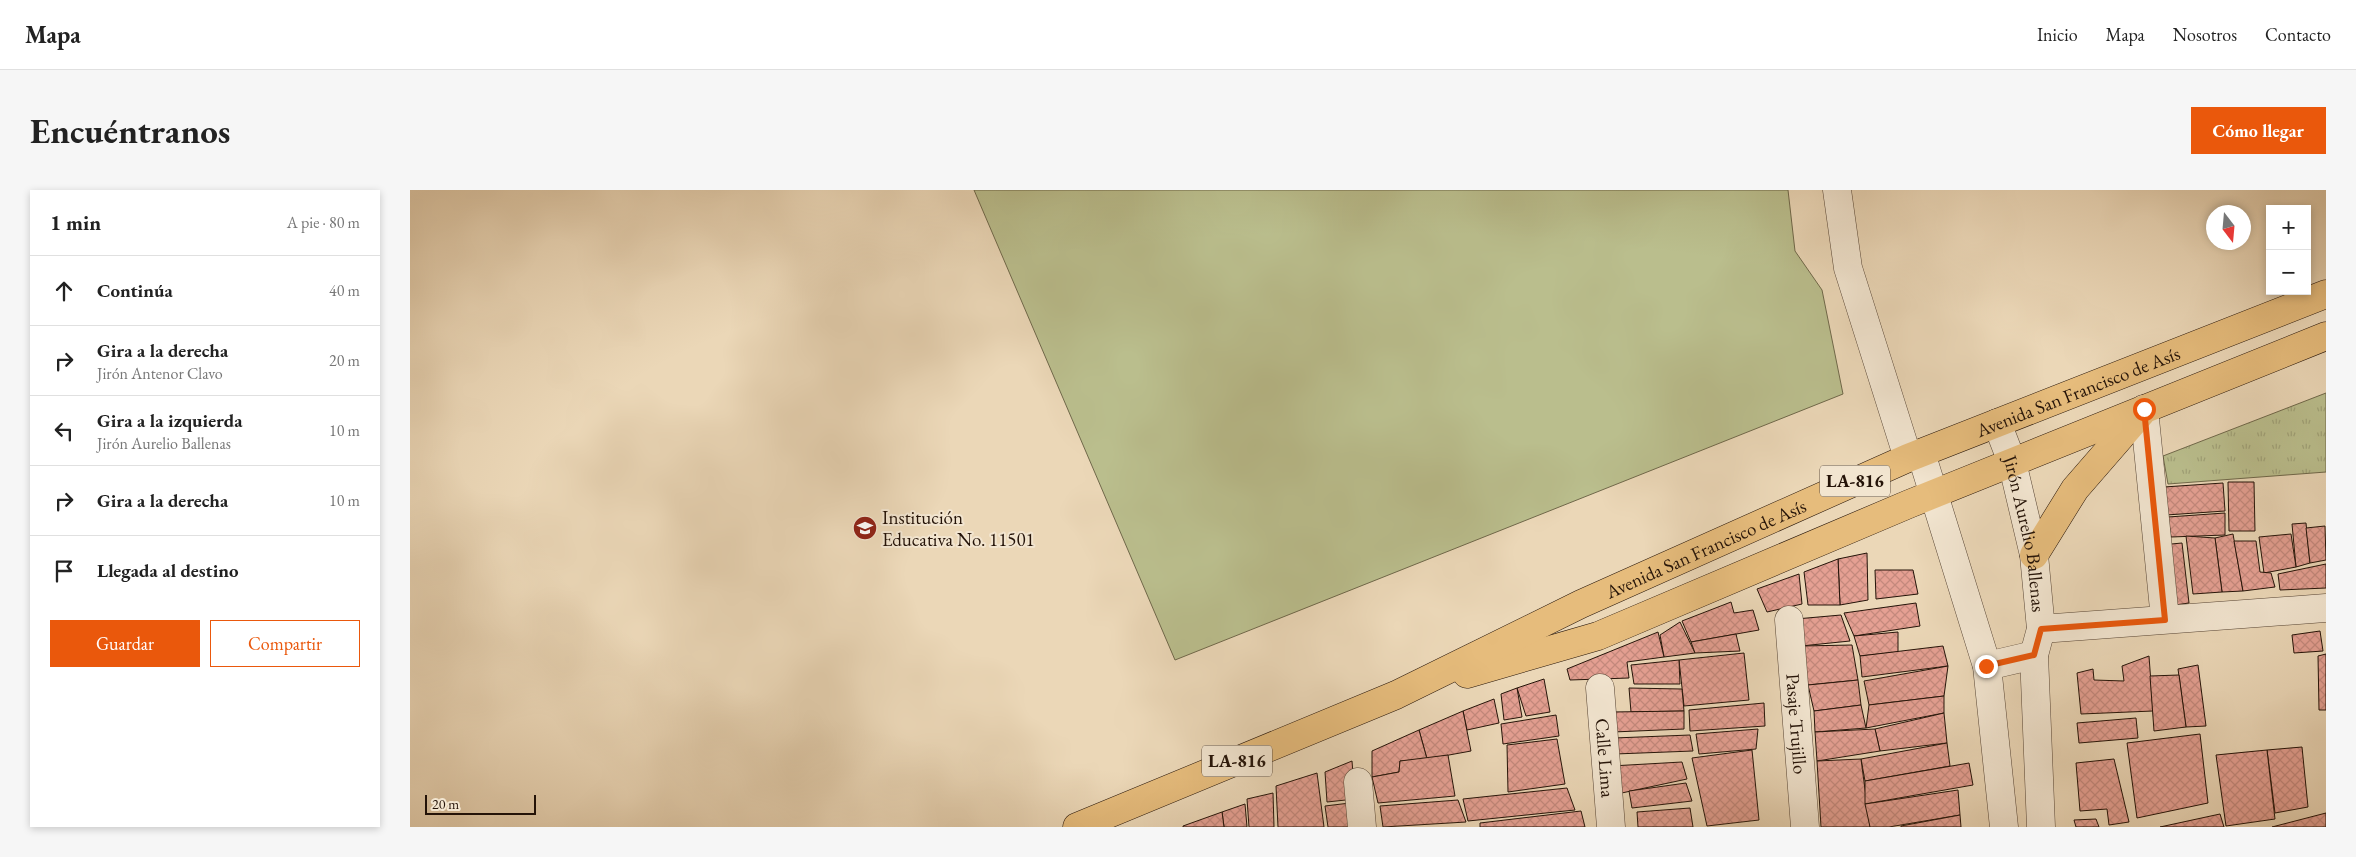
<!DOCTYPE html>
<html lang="es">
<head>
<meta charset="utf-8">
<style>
  body { margin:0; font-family:"EB Garamond",serif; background:#f6f6f6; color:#222 }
  .controls { position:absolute; right:15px; top:15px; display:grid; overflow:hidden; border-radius:0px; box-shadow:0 2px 8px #0003 }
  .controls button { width:45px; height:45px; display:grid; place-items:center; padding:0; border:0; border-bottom:1px solid #e0e0e0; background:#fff; color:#222; font:25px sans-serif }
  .compass { position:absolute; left:1796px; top:15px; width:45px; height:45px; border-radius:50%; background:#fff; box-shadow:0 2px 8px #0003; rotate:164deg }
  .scale { position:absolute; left:15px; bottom:12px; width:111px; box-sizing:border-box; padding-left:5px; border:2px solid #241308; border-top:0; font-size:14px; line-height:18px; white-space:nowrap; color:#241308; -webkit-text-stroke:4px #f2e5d0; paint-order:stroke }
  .stop { position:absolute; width:15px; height:15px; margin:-11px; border:4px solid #ea580c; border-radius:50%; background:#fff }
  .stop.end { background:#ea580c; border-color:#fff; box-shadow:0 1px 5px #0008 }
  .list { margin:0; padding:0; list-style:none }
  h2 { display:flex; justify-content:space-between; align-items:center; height:65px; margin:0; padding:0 20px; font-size:21px }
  h2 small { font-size:16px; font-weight:400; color:#767676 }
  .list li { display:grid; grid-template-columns:32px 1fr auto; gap:15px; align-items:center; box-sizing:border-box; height:70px; padding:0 20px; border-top:1px solid #e0e0e0 }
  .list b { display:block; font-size:19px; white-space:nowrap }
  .list p { margin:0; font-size:16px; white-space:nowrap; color:#767676 }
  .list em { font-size:16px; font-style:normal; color:#767676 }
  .actions { display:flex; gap:10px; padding:15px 20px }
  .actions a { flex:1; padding:11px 0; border:1px solid #ea580c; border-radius:0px; text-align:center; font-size:18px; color:#ea580c }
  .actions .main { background:#ea580c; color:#fff }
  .icon { flex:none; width:28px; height:28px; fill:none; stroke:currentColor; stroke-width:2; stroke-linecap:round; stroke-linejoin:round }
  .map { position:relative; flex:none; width:1916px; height:637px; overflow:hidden; border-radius:0px }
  header { display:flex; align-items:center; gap:30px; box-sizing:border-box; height:70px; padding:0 25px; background:#fff; border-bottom:1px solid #e0e0e0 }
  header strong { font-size:24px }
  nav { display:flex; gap:28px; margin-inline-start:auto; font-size:18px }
  .intro { display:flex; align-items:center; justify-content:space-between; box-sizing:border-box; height:120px; padding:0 30px }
  h1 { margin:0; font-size:35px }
  .button { padding:12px 22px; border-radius:0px; background:#ea580c; color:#fff; font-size:18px; font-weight:700 }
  main { display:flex; gap:30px; padding:0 30px }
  aside { flex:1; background:#fff; border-radius:0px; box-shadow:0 2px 8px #0003 }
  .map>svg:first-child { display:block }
  .grass { fill:#babe8d; stroke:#6f684a }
  .park { fill:url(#park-tufts); stroke:#6f684a }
  .building { fill:url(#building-cross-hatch); stroke:#241308 }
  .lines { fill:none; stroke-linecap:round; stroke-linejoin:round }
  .minor-casing { stroke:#564434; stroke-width:29 }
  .highway-casing { stroke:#241308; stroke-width:29 }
  .minor { stroke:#f2e5d0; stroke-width:28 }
  .highway { stroke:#e6bc7c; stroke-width:28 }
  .route { stroke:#ea580c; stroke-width:6 }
  .labels { text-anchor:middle; stroke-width:4; stroke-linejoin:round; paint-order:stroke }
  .shield { fill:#f2e5d0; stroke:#625244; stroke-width:1 }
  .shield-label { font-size:18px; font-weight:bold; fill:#241308 }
  .street-label { font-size:19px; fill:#241308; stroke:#f2e5d0 }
  .poi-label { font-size:19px; fill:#241308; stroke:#f2e5d0; text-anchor:start }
</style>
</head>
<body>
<header>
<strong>Mapa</strong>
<nav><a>Inicio</a><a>Mapa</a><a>Nosotros</a><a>Contacto</a></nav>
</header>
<div class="intro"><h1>Encuéntranos</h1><a class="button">Cómo llegar</a></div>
<main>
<aside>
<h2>1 min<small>A pie · 80 m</small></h2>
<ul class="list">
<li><svg class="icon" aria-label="ahead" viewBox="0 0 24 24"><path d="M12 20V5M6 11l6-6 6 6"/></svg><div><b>Continúa</b></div><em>40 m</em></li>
<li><svg class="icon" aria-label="right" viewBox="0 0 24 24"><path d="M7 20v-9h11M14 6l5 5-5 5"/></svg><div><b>Gira a la derecha</b><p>Jirón Antenor Clavo</p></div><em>20 m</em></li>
<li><svg class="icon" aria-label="left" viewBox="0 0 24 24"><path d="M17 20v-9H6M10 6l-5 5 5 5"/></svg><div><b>Gira a la izquierda</b><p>Jirón Aurelio Ballenas</p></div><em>10 m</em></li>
<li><svg class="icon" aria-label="right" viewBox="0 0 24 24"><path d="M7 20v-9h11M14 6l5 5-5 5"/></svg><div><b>Gira a la derecha</b></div><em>10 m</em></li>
<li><svg class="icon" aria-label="arrive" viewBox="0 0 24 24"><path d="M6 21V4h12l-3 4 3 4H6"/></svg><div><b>Llegada al destino</b></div></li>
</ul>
<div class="actions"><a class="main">Guardar</a><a>Compartir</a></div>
</aside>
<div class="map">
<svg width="1916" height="637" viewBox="0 0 1916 637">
  <defs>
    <pattern id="park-tufts" width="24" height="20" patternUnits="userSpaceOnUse" patternTransform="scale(1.25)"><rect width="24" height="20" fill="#babe8d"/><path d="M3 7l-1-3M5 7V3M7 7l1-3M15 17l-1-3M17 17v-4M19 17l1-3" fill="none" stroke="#a0a278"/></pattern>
    <pattern id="building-cross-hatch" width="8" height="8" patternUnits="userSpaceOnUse" patternTransform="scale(1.25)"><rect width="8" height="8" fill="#e5a093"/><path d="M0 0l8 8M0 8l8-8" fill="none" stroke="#c4897d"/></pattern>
  </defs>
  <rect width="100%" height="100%" fill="#ebd7b7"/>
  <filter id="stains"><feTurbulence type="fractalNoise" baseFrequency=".004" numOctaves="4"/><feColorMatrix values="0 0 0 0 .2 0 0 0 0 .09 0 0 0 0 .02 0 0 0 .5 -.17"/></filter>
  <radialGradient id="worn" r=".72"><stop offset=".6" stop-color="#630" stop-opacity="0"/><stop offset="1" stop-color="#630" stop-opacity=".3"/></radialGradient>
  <path class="grass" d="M564,0H1378L1385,61L1412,100L1433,204L765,470Z"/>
  <path class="park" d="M1916,203V282L1758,294L1753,266Z"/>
  <g class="building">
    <path d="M1818,292H1844L1845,341H1819Z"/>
    <path d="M1813,293L1815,321L1756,325L1754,297Z"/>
    <path d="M1815,323V345L1761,347L1758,327Z"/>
    <path d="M1896,333L1900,373L1886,377L1882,334Z"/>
    <path d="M1915,336L1916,370L1900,373L1896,338Z"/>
    <path d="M1823,344L1833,401L1812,402L1805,348Z"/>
    <path d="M1881,344L1886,377L1854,383L1849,347Z"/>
    <path d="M1776,346L1805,348L1812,402L1783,404Z"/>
    <path d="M1824,351H1846L1850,382L1861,383L1865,397L1833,401Z"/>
    <path d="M1772,353L1779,413L1758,416L1751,355Z"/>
    <path d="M1457,363L1458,410L1430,415L1428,369Z"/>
    <path d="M1428,369L1430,415H1398L1394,382Z"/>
    <path d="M1916,374V398L1870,400L1868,384Z"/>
    <path d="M1465,380H1503L1508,404L1466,409Z"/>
    <path d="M1389,384L1392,414L1357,422L1347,399Z"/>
    <path d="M1321,412L1324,423L1343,420L1349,440L1281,452L1272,431Z"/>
    <path d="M1506,413L1510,436L1444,446L1434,423Z"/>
    <path d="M1431,425L1440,451L1391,456L1386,429Z"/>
    <path d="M1270,432L1285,463L1254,467L1250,445Z"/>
    <path d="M1910,441L1913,461L1884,463L1882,445Z"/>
    <path d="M1248,442L1254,467L1217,472L1219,488L1160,490L1157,479Z"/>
    <path d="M1488,442V462L1450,466L1444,446Z"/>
    <path d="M1326,444L1330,461L1285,463L1281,452Z"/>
    <path d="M1442,455L1448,490L1398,495L1391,456Z"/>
    <path d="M1533,456L1538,476L1452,487L1450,466Z"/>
    <path d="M1334,463L1339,510L1274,516L1269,470Z"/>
    <path d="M1916,464V520H1909L1908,466Z"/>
    <path d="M1739,466L1743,521L1671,524L1667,483L1683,479L1684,490L1714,491L1712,476Z"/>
    <path d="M1269,470L1270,494H1224L1221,475Z"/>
    <path d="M1788,475L1796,536L1776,537L1768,479Z"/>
    <path d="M1538,476L1534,506L1459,515L1454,491Z"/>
    <path d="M1769,485L1776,537L1744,541L1740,486Z"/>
    <path d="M1134,489L1140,522L1116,526L1107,498Z"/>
    <path d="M1448,490L1451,515L1404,521L1398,495Z"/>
    <path d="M1107,498L1112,527L1094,530L1091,504Z"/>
    <path d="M1219,498L1272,499L1274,521L1221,522Z"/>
    <path d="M1534,506V523L1456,538L1459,515Z"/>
    <path d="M1084,509L1089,533L1057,540L1053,521Z"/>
    <path d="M1354,513L1355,536L1280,541L1279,520Z"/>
    <path d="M1451,515L1456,538L1405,542L1404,521Z"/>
    <path d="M1053,521L1061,561L1017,569L1009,540Z"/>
    <path d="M1274,521V539L1203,542L1201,522Z"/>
    <path d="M1534,523L1537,553L1470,561L1465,539Z"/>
    <path d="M1146,525L1149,546L1093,554L1091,534Z"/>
    <path d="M1726,528L1728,548L1669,553L1667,533Z"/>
    <path d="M1348,539L1346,559L1289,564L1286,544Z"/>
    <path d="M1465,539L1470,561L1407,571L1405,542Z"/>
    <path d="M1009,540L1017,569L990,571L989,582L962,587V561Z"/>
    <path d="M1790,544L1798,613L1727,628L1717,553Z"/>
    <path d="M1280,545L1283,561L1205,564L1204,548Z"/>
    <path d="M1147,549L1155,594L1098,602L1097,555Z"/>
    <path d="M1537,553L1540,576L1455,591L1451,569Z"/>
    <path d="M1892,557L1898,617L1865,623L1857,560Z"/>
    <path d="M1342,560L1349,630L1297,636L1282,568Z"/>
    <path d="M1857,560L1865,629L1816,636L1806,565Z"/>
    <path d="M1038,565L1045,606L968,613L962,587L989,582L990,571Z"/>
    <path d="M1451,569L1460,637H1411L1407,571Z"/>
    <path d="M1704,569L1719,632L1699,635L1697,619L1670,621L1666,573Z"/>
    <path d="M942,571L945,609L917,612L915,582Z"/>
    <path d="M1272,572L1277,589L1207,604L1201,576Z"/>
    <path d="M1559,573L1563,595L1455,614V591Z"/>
    <path d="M907,583L914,637H868L866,596Z"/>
    <path d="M1276,593L1282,611L1222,618L1219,601Z"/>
    <path d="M1157,598L1165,620L1058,631L1053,609Z"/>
    <path d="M1548,600L1550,625L1479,637H1460L1455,614Z"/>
    <path d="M863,603L864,637H839L837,609Z"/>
    <path d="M1048,610L1056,632L973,637L970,616Z"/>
    <path d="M940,613L942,637H918L915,616Z"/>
    <path d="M835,614L837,637H814L812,622Z"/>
    <path d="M1280,618L1283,637H1228L1227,622Z"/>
    <path d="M1171,621L1175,637H1070V633Z"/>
    <path d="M812,622L814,637H773V636Z"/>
    <path d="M1916,623V637H1862Z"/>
    <path d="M1810,624L1814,637H1750Z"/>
    <path d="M1550,625L1551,637H1491V636Z"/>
    <path d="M1686,629L1689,637H1666L1664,630Z"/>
  </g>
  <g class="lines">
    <g class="minor-casing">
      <g id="minor">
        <path d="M1427,0L1438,78L1498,268"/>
        <path d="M1734,219L1755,429"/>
        <path id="s1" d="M1587,233L1602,272L1624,365L1631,439L1624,465L1631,637"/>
        <path d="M1511,263L1577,476L1594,637"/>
        <path id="s2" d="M1379,430L1395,637"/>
        <path d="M1631,439L1916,418"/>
        <path d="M1577,476L1624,465"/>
        <path id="s3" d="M1190,498L1201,637"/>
        <path d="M948,592L952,637"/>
      </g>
    </g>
    <g class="highway-casing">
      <g id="highway">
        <path d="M1624,365L1665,299L1731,223"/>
        <path d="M1057,484L1188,446L1499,314L1916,146"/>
        <path id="s4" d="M667,637L986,505L1171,414L1498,268L1916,104"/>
      </g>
    </g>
    <use href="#minor" class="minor"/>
    <use href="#highway" class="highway"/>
  </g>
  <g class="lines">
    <path class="route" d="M1576,476L1624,465L1631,439L1755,430L1734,219"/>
  </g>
  <defs>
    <g id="school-disc" transform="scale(1.25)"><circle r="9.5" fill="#8f2418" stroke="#f2e5d0"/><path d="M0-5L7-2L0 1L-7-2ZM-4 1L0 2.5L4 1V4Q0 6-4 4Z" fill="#fff"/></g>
  </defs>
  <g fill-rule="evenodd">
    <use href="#school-disc" x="455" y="338"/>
  </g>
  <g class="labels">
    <g class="shield">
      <rect x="1410" y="275.5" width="70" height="31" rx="4"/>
      <rect x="792" y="555.5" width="70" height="31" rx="4"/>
    </g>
    <g class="shield-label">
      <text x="1445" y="297">LA-816</text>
      <text x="827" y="577">LA-816</text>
    </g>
    <g class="street-label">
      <text dy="7" stroke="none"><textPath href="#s4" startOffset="1092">Avenida San Francisco de Asís</textPath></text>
      <text dy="7" stroke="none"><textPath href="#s1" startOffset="115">Jirón Aurelio Ballenas</textPath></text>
      <text dy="7" stroke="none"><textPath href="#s4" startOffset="688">Avenida San Francisco de Asís</textPath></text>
      <text dy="7" stroke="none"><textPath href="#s2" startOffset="104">Pasaje Trujillo</textPath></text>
      <text dy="7" stroke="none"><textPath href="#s3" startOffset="70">Calle Lima</textPath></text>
    </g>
    <g class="poi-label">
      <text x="472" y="334">Institución<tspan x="472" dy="22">Educativa No. 11501</tspan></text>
    </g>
  </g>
  <rect width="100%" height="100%" filter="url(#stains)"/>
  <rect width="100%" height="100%" fill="url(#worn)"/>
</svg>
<div class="controls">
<button>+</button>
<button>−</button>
</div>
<svg class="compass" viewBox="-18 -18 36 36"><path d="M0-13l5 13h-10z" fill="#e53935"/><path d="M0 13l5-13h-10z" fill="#767676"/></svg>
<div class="scale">20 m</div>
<div class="stop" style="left:1734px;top:219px"></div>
<div class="stop end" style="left:1576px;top:476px"></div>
</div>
</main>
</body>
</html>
